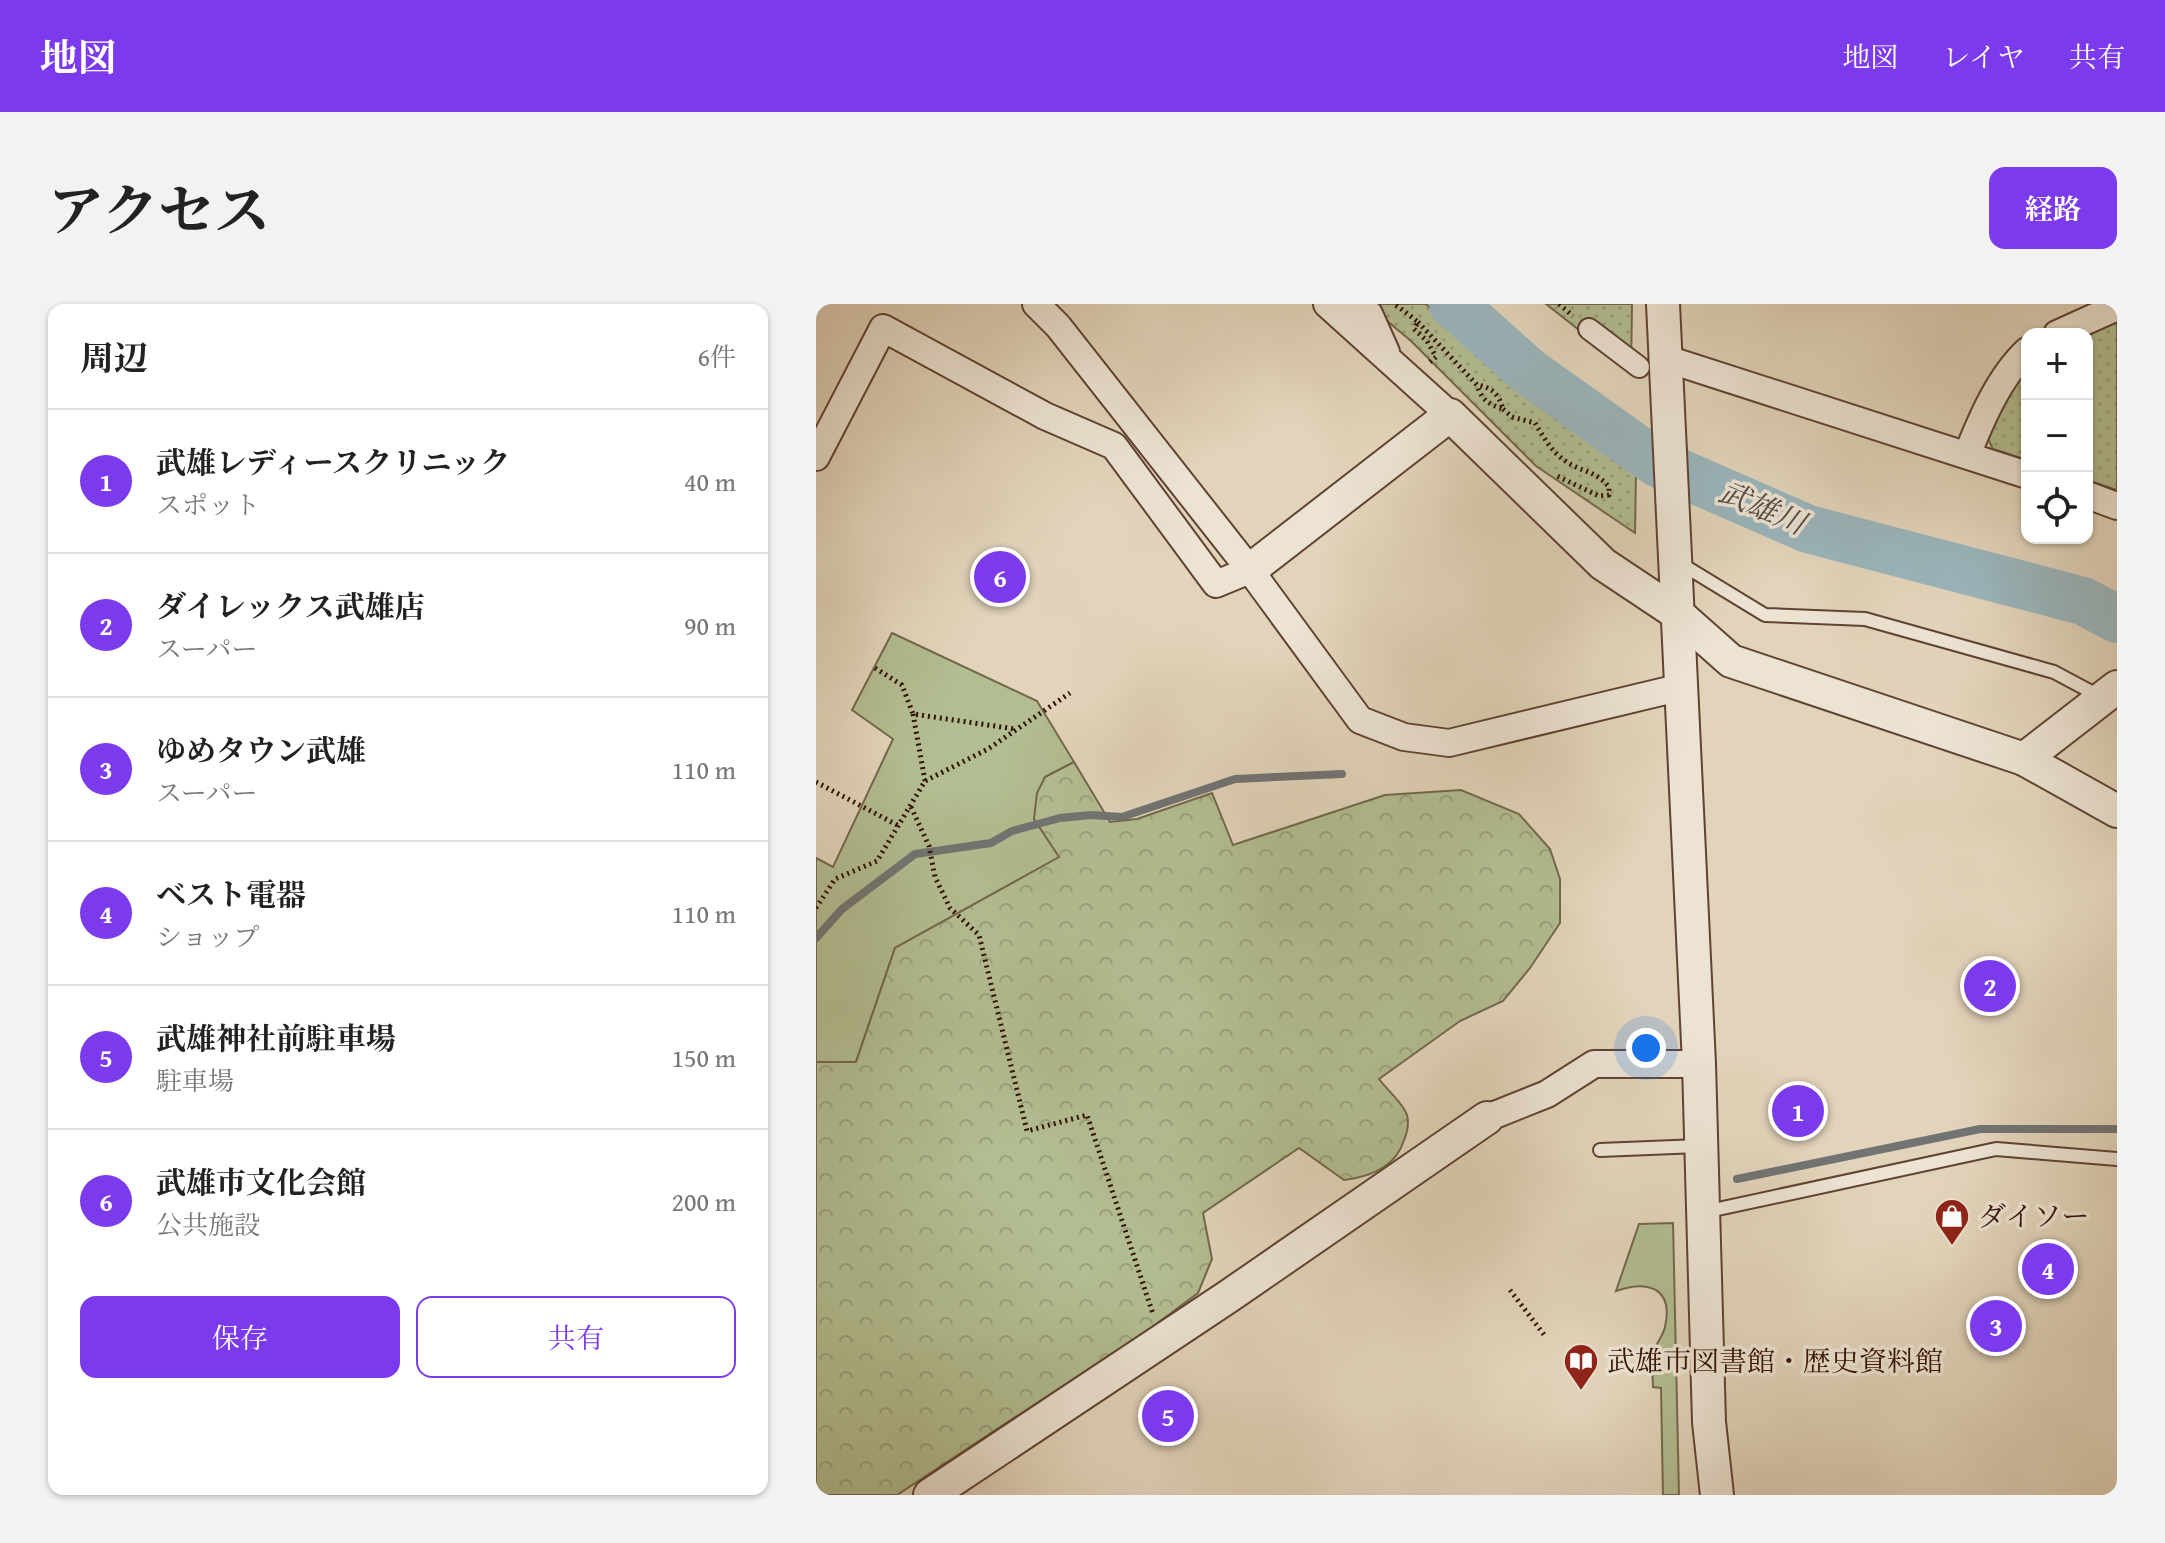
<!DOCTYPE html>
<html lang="ja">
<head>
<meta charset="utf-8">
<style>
  body { margin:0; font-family:"Gentium Book Plus","Noto Serif JP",serif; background:#f2f2f2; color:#222 }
  .controls { position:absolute; right:24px; top:24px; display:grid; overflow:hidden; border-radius:16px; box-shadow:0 2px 6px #0004 }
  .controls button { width:72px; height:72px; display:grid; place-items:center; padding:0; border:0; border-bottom:2px solid #e0e0e0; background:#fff; color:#222; font:40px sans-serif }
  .you { position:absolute; left:830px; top:744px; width:28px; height:28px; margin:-20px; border:6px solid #fff; border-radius:50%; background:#1a73e8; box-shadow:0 0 0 12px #1a73e833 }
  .badge { display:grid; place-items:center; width:52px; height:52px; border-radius:50%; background:#7c3aed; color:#fff; font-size:26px; font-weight:700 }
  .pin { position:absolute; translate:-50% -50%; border:4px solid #fff; box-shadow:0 2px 8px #0006 }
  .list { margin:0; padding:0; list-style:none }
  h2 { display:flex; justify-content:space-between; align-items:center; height:104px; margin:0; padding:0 32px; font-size:34px }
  h2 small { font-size:26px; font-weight:400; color:#767676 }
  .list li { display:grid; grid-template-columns:52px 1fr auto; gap:24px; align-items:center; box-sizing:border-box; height:144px; padding:0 32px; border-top:2px solid #e0e0e0 }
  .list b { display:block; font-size:30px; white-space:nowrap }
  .list p { margin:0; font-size:26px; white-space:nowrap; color:#767676 }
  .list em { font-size:26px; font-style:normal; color:#767676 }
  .actions { display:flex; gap:16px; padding:24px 32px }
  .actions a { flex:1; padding:18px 0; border:2px solid #7c3aed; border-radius:16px; text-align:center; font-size:28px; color:#7c3aed }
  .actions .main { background:#7c3aed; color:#fff }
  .icon { flex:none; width:44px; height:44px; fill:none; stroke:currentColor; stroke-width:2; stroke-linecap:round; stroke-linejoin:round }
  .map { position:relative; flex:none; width:1301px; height:1191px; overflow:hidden; border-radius:16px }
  header { display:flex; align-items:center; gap:48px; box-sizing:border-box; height:112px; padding:0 40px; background:#7c3aed; color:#fff }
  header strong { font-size:38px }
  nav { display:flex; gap:44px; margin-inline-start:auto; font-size:28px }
  .intro { display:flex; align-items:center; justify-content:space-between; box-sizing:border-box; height:192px; padding:0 48px }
  h1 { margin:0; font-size:56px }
  .button { padding:20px 36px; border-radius:16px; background:#7c3aed; color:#fff; font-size:28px; font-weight:700 }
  main { display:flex; gap:48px; padding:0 48px }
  aside { flex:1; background:#fff; border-radius:16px; box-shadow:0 2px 6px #0004 }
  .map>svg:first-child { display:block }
  .green { fill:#b2bd91; stroke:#73684b; stroke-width:2 }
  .forest { fill:url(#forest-crowns); stroke:#73684b; stroke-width:2 }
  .park { fill:url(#park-dots); stroke:#73684b; stroke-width:2 }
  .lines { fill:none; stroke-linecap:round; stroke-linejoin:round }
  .stream { stroke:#717473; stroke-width:8 }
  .river { stroke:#9ab5bc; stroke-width:48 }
  .service-casing { stroke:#604232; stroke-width:16 }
  .pedestrian-casing { stroke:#604232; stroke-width:24 }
  .minor-casing { stroke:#604232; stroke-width:30 }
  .tertiary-casing { stroke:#604232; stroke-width:36 }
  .path { stroke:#341205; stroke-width:5; stroke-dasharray:2 4; stroke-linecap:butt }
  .service { stroke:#ece3d3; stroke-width:12 }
  .pedestrian { stroke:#ece3d3; stroke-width:20 }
  .minor { stroke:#ece3d3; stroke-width:26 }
  .tertiary { stroke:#ece3d3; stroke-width:32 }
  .labels { text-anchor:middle; stroke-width:7; stroke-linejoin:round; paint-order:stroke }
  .poi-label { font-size:28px; fill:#341205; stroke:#ece3d3; text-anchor:start }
  .water-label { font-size:30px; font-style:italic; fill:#584b45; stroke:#ece3d3 }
</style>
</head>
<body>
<header>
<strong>地図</strong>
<nav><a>地図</a><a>レイヤ</a><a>共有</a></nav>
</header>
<div class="intro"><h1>アクセス</h1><a class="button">経路</a></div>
<main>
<aside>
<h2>周辺<small>6件</small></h2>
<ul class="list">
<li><span class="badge">1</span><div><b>武雄レディースクリニック</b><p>スポット</p></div><em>40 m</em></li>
<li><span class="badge">2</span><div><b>ダイレックス武雄店</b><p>スーパー</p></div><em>90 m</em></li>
<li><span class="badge">3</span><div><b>ゆめタウン武雄</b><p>スーパー</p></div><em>110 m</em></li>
<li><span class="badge">4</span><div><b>ベスト電器</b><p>ショップ</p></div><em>110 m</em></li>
<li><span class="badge">5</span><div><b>武雄神社前駐車場</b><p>駐車場</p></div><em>150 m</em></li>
<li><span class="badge">6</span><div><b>武雄市文化会館</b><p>公共施設</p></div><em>200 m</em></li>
</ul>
<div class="actions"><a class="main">保存</a><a>共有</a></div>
</aside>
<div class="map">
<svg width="1301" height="1191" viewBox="0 0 1301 1191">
  <defs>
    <pattern id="forest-crowns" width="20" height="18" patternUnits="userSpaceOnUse" patternTransform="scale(2)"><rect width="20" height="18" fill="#b2bd91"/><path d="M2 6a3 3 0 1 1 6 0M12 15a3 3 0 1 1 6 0" fill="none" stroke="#9aa17c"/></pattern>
    <pattern id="park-dots" width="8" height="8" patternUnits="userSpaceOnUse" patternTransform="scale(2)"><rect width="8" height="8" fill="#b2bd91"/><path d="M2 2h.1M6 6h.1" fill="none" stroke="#9aa17c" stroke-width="1.8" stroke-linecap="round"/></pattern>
  </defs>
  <rect width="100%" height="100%" fill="#e2d4bb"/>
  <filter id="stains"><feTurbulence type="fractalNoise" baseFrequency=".0025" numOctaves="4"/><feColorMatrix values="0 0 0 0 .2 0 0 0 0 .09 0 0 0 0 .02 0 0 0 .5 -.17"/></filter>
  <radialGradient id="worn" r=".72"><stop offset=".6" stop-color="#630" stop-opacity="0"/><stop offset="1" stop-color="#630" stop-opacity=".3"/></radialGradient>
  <g class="green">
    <path d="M76,329L221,397L258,458L229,473L218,515L244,553L79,644L40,758H0V554L17,563L77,435L36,406Z"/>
    <path d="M857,919L863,1191H847L845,1084L837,1083C837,1073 835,1062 837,1051C838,1041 847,1033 849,1023C858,983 831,976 800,987L823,920Z"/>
  </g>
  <path class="forest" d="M258,458L294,518L321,515L396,489L417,541L569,491L645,486L703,510L734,545L744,575V619L714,664L687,697L644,717L563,775C571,786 587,799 591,811C593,819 591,829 588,836C580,863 553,873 528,876L483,844L387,909L396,955L382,989L336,1023L81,1191H0V758H40L79,644L243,553L218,515L221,489L229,473Z"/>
  <g class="park">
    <path d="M551,0H610L694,74L804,161L820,169L819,229L720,162L595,37Z"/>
    <path d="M730,0H816L815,67Z"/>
    <path d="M1301,18V186L1271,176V30Z"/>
    <path d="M1211,63V156L1177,145L1171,133L1203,70Z"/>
  </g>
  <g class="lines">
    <g class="stream">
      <path d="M0,634L26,605L99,550L175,539L196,527L244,514L275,511L306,513L419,475L526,470"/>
      <path d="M921,875L1164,825H1301"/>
    </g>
    <path class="river" d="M637,0L712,67L841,159L992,225L1267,297L1301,315"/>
    <g class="service-casing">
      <g id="service">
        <path d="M862,258L949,311L1049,315L1238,368L1283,392"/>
        <path d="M784,846L883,842"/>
        <path d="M888,908L1180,845L1301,855"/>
      </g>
    </g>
    <g class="pedestrian-casing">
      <path id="pedestrian" d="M773,25L823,63"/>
    </g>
    <g class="minor-casing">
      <g id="minor">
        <path d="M220,0L242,22L434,266L544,416L588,433L633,439L866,383"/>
        <path d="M511,0L634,111"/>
        <path d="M542,0L553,10L570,48"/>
        <path d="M1241,30L1301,3"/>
        <path d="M851,55L1211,171"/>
        <path d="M1151,151C1165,116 1183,73 1211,47"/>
        <path d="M0,153L67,24L229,112L298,142L400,280L434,266"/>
        <path d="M1271,191L1301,202"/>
        <path d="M671,814L731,790L778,760H883"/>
      </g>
    </g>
    <g class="tertiary-casing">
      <g id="tertiary">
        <path d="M847,0L883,760L893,1118L901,1191"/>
        <path d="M434,266L634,111L787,260L862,310L915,357L1208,455L1301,507"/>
        <path d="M1208,455L1301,383"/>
        <path d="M114,1191L413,992L671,814"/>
      </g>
    </g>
    <g class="path">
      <path d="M743,0L757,12"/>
      <path d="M580,1L602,18L598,25L611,37L620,53L614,58"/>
      <path d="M602,18L661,81C666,96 672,100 687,105C683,91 676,83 661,81"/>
      <path d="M687,105L696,113L719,119C727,132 735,147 748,156C764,168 779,166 793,183V191L783,192L741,172"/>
      <path d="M59,364L86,381L97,410L199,425"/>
      <path d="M97,410L109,477"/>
      <path d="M0,478L83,522"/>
      <path d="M95,503L113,542L119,573L134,604L163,631L211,827L271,811L337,1010"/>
      <path d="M0,604L19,575L61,557L109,477L172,445L254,389"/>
      <path d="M694,986L729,1032"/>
    </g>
    <use href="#service" class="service"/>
    <use href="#pedestrian" class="pedestrian"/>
    <use href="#minor" class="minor"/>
    <use href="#tertiary" class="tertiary"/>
  </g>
  <defs>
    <g id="shop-pin" transform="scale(1.8)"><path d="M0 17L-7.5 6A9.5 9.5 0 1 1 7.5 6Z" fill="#8f2418" stroke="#ece3d3"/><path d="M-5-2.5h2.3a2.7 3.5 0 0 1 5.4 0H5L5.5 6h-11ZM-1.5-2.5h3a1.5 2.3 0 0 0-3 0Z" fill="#fff"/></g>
    <g id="library-pin" transform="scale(1.8)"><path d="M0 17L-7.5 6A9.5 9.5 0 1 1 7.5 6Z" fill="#8f2418" stroke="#ece3d3"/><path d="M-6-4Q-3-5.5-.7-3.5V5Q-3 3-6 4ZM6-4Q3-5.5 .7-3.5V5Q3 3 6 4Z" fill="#fff"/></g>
  </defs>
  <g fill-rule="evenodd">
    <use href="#shop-pin" x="1136" y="912"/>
    <use href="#library-pin" x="765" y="1057"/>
  </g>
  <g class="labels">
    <g class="poi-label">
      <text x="1162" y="922">ダイソー</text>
      <text x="791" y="1067">武雄市図書館・歴史資料館</text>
    </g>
    <g class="water-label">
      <text transform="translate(946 204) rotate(23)" y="10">武雄川</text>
    </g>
  </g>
  <rect width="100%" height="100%" filter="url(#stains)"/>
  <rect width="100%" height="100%" fill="url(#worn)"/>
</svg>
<div class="controls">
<button>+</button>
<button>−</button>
<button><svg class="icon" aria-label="locate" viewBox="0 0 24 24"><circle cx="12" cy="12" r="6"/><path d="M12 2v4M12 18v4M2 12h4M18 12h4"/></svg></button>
</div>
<div class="you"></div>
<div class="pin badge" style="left:982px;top:807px">1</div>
<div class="pin badge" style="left:1174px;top:682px">2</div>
<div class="pin badge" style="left:1180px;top:1022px">3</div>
<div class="pin badge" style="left:1232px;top:965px">4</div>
<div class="pin badge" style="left:352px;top:1112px">5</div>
<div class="pin badge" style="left:184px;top:273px">6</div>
</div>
</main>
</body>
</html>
